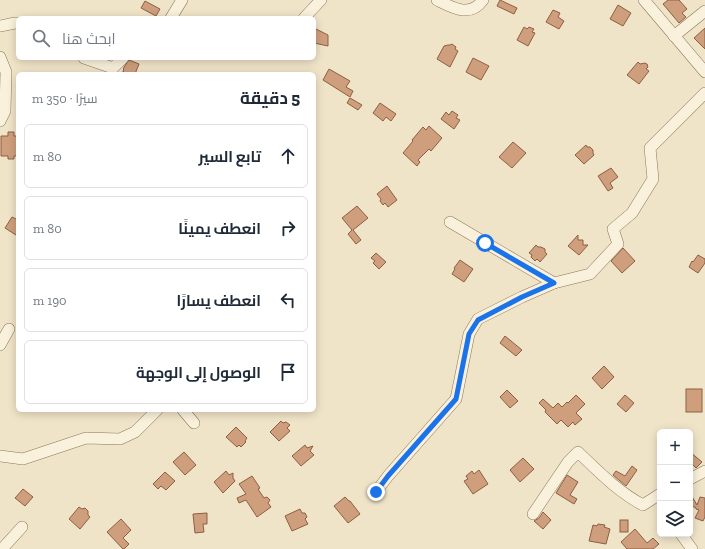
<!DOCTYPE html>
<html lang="ar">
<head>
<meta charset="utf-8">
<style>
  body { margin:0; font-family:"Zilla Slab",Cairo,serif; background:#f2f2f3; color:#1f2937; direction:rtl }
  .controls { position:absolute; right:12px; bottom:12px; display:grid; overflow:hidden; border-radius:6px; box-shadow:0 2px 10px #0003 }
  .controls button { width:36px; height:36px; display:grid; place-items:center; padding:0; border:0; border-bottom:1px solid #e0e1e3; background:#fff; color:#1f2937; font:20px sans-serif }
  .stop { position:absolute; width:12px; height:12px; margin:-9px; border:3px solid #1a73e8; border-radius:50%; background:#fff }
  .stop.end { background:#1a73e8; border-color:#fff; box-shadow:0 1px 4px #0008 }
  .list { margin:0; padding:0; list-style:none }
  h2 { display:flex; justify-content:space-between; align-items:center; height:52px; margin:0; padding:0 16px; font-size:17px }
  h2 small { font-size:13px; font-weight:400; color:#747a83 }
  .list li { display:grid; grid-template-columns:26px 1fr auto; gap:12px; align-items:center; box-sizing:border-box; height:64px; margin:0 8px 8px; padding:0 8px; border:1px solid #e0e1e3; border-radius:6px }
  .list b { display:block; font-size:15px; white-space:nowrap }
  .list em { font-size:13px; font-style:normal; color:#747a83 }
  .icon { flex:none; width:22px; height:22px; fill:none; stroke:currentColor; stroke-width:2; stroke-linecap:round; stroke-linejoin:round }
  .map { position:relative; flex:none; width:705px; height:549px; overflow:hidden; direction:ltr }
  .search { position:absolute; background:#fff; box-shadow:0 2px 10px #0003; left:16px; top:16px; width:300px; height:44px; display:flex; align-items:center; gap:10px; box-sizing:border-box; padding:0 14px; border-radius:6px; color:#747a83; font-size:15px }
  .panel { position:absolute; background:#fff; box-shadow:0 2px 10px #0003; left:16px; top:72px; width:300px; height:340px; border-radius:6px; direction:rtl }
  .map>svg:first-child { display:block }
  .building { fill:#cf9f7d; stroke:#8d5f41 }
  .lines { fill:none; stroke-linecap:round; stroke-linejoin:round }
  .minor-casing { stroke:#8d765c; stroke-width:12 }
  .minor { stroke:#faf1dc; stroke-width:11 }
  .route { stroke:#1a73e8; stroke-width:5 }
</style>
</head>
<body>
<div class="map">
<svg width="705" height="549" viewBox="0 0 705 549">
  <rect width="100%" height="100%" fill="#f0e4c8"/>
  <g class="building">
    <path d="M500,0L517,8L514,14L497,6Z"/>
    <path d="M668,0H679L687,9L682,13L686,17L679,23L663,4Z"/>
    <path d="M145,1L160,9L156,16L141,8Z"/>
    <path d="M618,5L631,13L623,26L610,19Z"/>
    <path d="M553,10L560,13L558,17L564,21L559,29L546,22Z"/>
    <path d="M524,27L527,29L529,27L534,29L532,32L535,33L528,46L517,40Z"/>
    <path d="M314,28L328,35V46L314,43Z"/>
    <path d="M705,28V49L694,38Z"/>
    <path d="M452,44L456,47L455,49L458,51L450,67L437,59L444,46L448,45H450Z"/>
    <path d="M473,58L489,66L481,80L466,72Z"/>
    <path d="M129,60L139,64L135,74H123L124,72H123L124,67Z"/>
    <path d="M638,62L640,64L645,63L647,64L648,67L646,69L649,71L639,84L627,75Z"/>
    <path d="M329,69L350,81L346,87L353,91L350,97L323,80Z"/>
    <path d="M350,98L362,105L358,110L347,103Z"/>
    <path d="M380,103L396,114L391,121L386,117L383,121L373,113Z"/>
    <path d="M452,111L458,115L456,118L460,120L454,129L441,119L446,112L449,115Z"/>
    <path d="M429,126L442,138L431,151L429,149L418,160L420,162L417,166L403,153L413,141L412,140L423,127L426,130Z"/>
    <path d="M8,132H14V136H18V156H14V159H8V156H1V136H8Z"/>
    <path d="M513,142L526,153L512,168L499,157Z"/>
    <path d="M586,145L587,147H590L593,150V153L594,155L584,164L575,155Z"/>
    <path d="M611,168L618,177L610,183L613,188L608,191L598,176Z"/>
    <path d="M387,186L397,200L388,207L385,203L383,205L380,201L381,199L377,194Z"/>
    <path d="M357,206L368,218L353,230L361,240L356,244L348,234L352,230L342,218Z"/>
    <path d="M12,217L18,220V232L16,235L5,228Z"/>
    <path d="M578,235V240H583V245H588L579,255L568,246Z"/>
    <path d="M536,245L538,247H541L545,249V252L547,254L540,262L537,259L535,261L531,257L532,255L529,253Z"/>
    <path d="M623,248L635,261L622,273L611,261Z"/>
    <path d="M376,253L386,262L379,269L373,263L375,261L371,258Z"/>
    <path d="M698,255L705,259V263L698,273L689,267L692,261L693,262Z"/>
    <path d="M460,260L473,269L464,282L452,274L455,269L454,268Z"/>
    <path d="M505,336L522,350L516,356L500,343Z"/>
    <path d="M604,366L614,377L602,389L592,378Z"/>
    <rect x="686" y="389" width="16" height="23"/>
    <path d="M507,390L518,401L510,408L500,397Z"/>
    <path d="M576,395L585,404L576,413L582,419L575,425L573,422L568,427L561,420L557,424L545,412L546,410L539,403L543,399L553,408L558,403L562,407L567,402L568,403Z"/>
    <path d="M625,395L634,403L626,412L617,404Z"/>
    <path d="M281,421L283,423L286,422L290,425L287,428L290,431L279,441L270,432Z"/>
    <path d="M236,427L247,438L245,441L246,442L241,447L239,445L237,447L226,437Z"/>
    <path d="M305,445L307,448L313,446L310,451L314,455L301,466L292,456Z"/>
    <path d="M184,452L196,465L185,475L173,462Z"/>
    <path d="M690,452L702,462L696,468L690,462Z"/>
    <path d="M523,458L534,469L520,482L510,470Z"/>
    <path d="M632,466L637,470L626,486L613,475L616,471L625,476Z"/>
    <path d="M479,470L488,484L473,494L464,481L468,479L466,476L472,471L474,474Z"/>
    <path d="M226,471L229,475L233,473V478L235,481L223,493L214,482Z"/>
    <path d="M165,472L175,481L166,490L161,486L158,489L153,484Z"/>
    <path d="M567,475L578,482L570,495L577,499L574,504L556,493Z"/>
    <path d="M252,476L260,488L258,489L264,498L267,497L270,500L268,503L271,507L257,517L246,500L239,503L237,498L246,494L239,484Z"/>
    <path d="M23,489L33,497L25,506L15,498Z"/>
    <path d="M690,493L697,505L700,497L705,498V517L703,521L695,518L699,510L696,509V508L690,505Z"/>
    <path d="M345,497L349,501H350L360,514L348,523L334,506Z"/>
    <path d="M79,507L82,509L85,508L88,511V515L90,517L80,529L69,519Z"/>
    <path d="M300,509L302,513H305L307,517L305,519L308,524L292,531L285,516Z"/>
    <path d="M543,512L551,520L543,529L534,521L539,518Z"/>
    <path d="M207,513V524H203L204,532L195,533L193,514Z"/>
    <path d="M121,519L131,530L123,538L129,544L124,549H123L107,532Z"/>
    <rect x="620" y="520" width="8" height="12"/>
    <path d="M598,524L605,525L604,527L610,529L606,544L589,541L593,525L597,526Z"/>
    <path d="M635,529L647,543L653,538L659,544L653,549H627L621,542Z"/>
  </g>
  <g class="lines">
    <g class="minor-casing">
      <g id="minor">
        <path d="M437,0C453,8 470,18 483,0"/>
        <path d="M644,0L705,72"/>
        <path d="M171,18L182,0"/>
        <path d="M304,18L321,0"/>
        <path d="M0,26L15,23H18"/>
        <path d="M674,36L705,11"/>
        <path d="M0,57L6,72L5,111L0,121"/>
        <path d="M84,58L113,68L123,58"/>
        <path d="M450,222L554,283L590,274L618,244L613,229L632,213L653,179L650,148L705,93"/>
        <path d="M0,345L9,329"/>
        <path d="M183,410L194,423"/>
        <path d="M0,456L23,459L86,438L120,439L135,432L157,410"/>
        <path d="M690,479L705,471"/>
        <path d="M376,492L388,476L456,399L469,334L478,319L522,297L554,283"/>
        <path d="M533,514L568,462L578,452C598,471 618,492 643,505L660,494"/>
        <path d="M681,534L692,549"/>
        <path d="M2,549L22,527"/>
      </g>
    </g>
    <use href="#minor" class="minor"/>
  </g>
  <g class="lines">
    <path class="route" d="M376,492L388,476L456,399L469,334L478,320L522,297L554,283L485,243"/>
  </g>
</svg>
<div class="controls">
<button>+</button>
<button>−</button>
<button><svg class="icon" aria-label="layers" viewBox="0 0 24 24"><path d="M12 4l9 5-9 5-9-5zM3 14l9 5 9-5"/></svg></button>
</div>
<div class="stop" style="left:485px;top:243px"></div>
<div class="stop end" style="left:376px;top:492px"></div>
<div class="search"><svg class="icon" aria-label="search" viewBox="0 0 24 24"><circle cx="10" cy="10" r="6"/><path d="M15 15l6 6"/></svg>ابحث هنا</div>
<section class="panel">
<h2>5 دقيقة<small>سيرًا · 350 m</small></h2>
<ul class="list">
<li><svg class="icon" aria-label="ahead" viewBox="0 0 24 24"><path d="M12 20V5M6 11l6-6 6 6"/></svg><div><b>تابع السير</b></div><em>80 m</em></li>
<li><svg class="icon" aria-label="right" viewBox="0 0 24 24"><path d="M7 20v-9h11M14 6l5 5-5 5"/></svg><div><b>انعطف يمينًا</b></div><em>80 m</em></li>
<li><svg class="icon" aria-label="left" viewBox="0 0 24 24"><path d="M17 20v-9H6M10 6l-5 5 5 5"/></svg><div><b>انعطف يسارًا</b></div><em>190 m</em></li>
<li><svg class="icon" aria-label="arrive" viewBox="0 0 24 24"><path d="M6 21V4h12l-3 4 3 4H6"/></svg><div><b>الوصول إلى الوجهة</b></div></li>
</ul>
</section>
</div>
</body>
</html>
